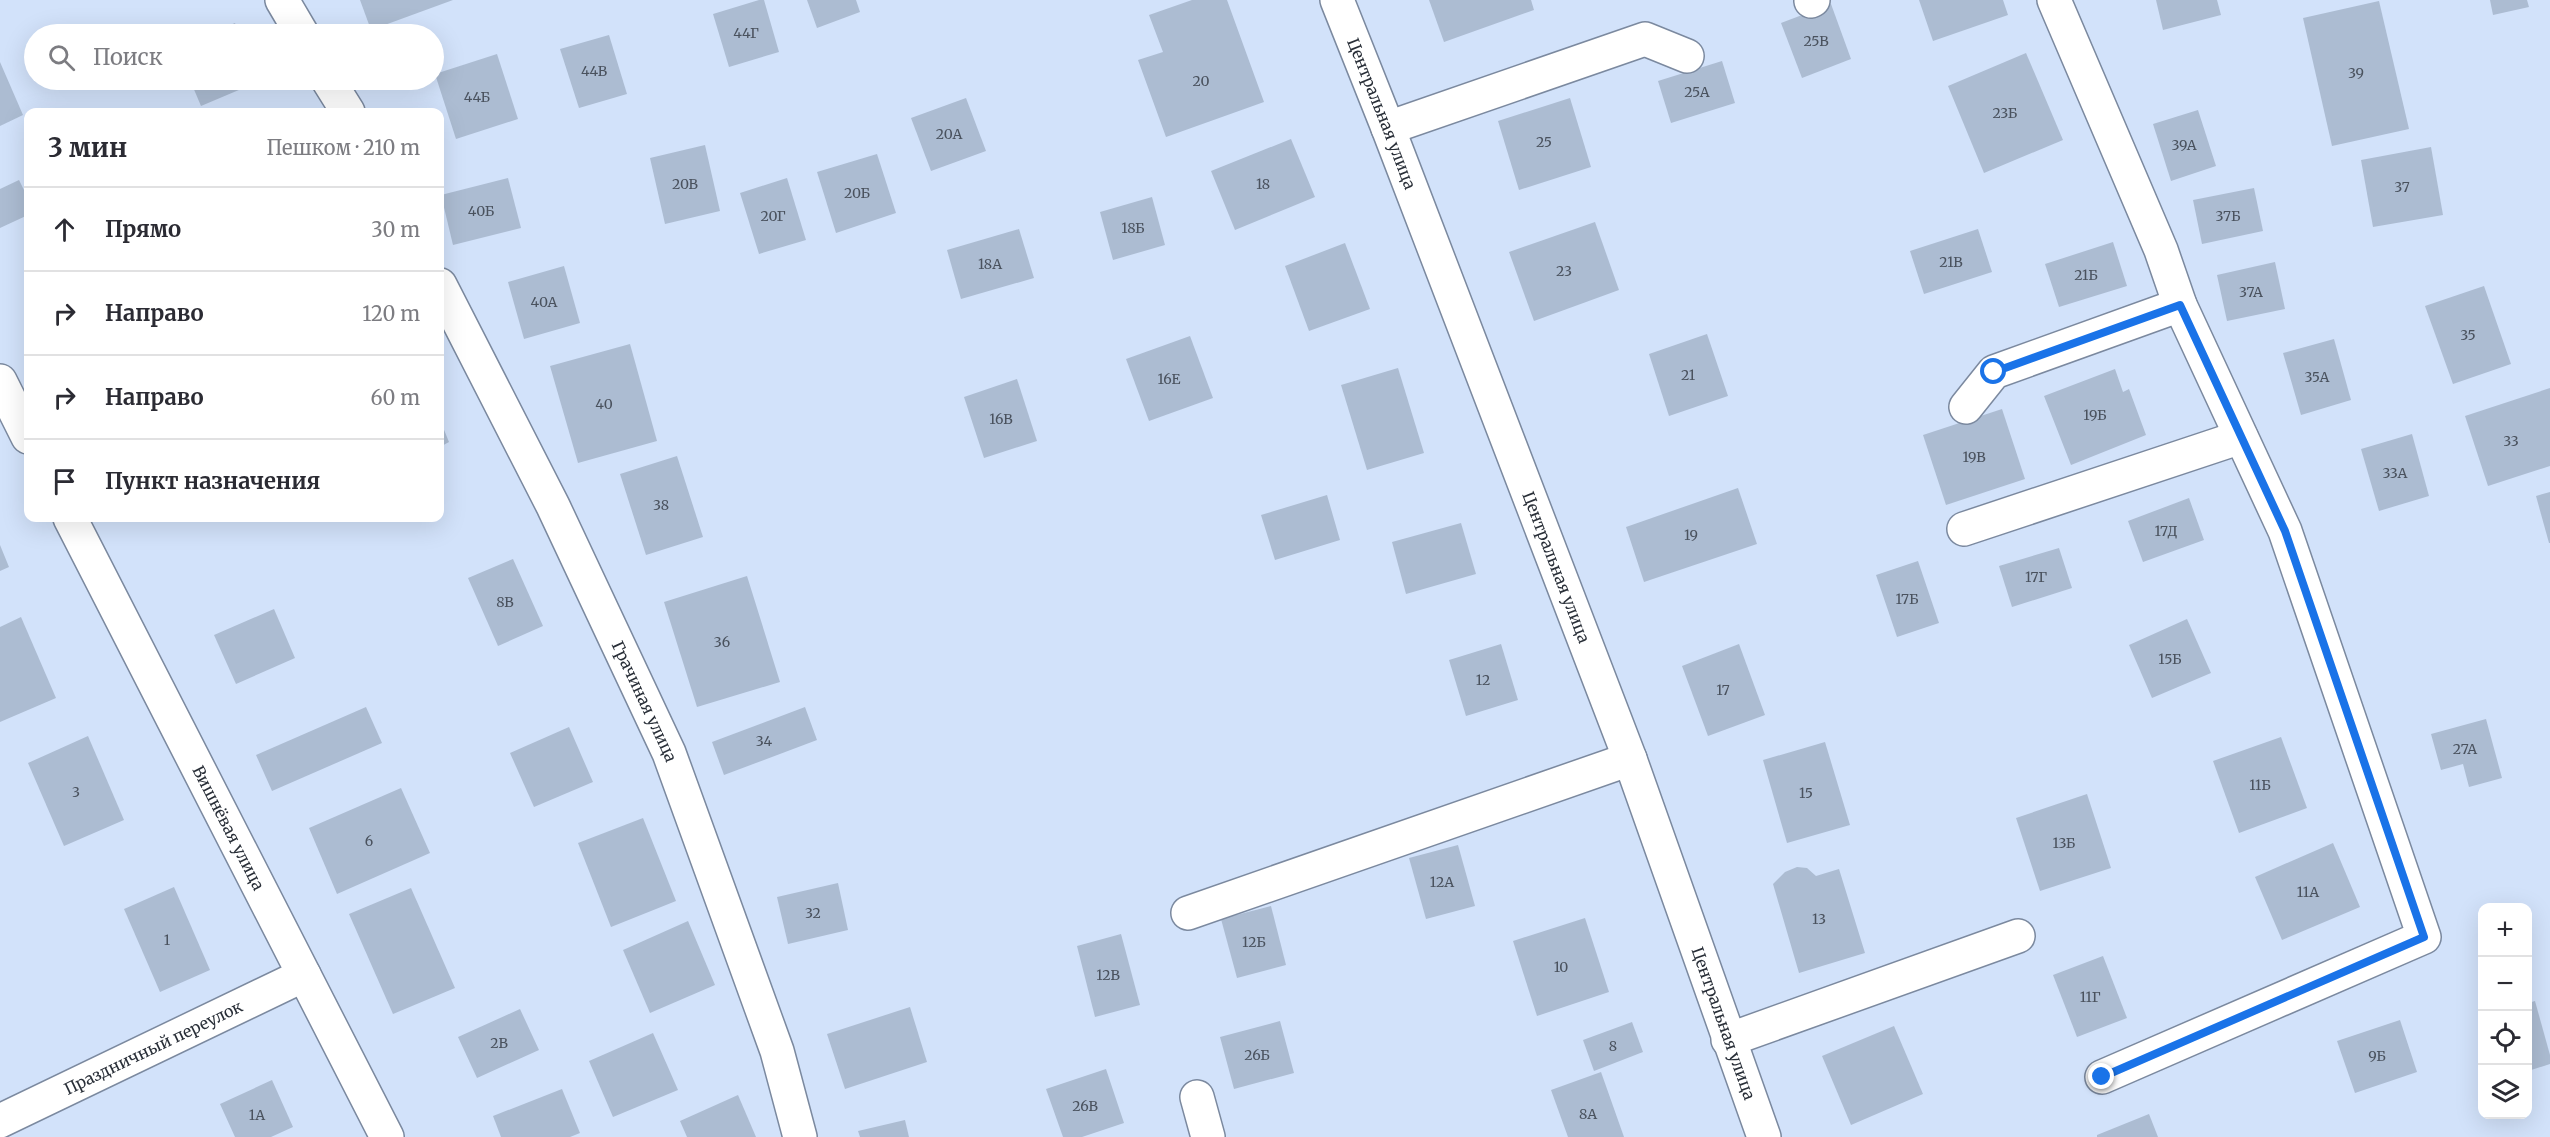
<!DOCTYPE html>
<html lang="ru">
<head>
<meta charset="utf-8">
<style>
  body { margin:0; font-family:Merriweather,serif; background:#f7f7f7; color:#2b2b33 }
  .controls { position:absolute; right:18px; bottom:18px; display:grid; overflow:hidden; border-radius:12px; box-shadow:0 6px 24px #0002 }
  .controls button { width:54px; height:54px; display:grid; place-items:center; padding:0; border:0; border-bottom:2px solid #e1e1e2; background:#fff; color:#2b2b33; font:30px sans-serif }
  .stop { position:absolute; width:18px; height:18px; margin:-14px; border:4px solid #1a73e8; border-radius:50%; background:#fff }
  .stop.end { background:#1a73e8; border-color:#fff; box-shadow:0 2px 6px #0008 }
  .list { margin:0; padding:0; list-style:none }
  h2 { display:flex; justify-content:space-between; align-items:center; height:78px; margin:0; padding:0 24px; font-size:26px }
  h2 small { font-size:20px; font-weight:400; color:#7c7c81 }
  .list li { display:grid; grid-template-columns:39px 1fr auto; gap:18px; align-items:center; box-sizing:border-box; height:84px; padding:0 24px; border-top:2px solid #e1e1e2 }
  .list b { display:block; font-size:22px; white-space:nowrap }
  .list em { font-size:20px; font-style:normal; color:#7c7c81 }
  .icon { flex:none; width:33px; height:33px; fill:none; stroke:currentColor; stroke-width:2; stroke-linecap:round; stroke-linejoin:round }
  .map { position:relative; flex:none; width:2550px; height:1137px; overflow:hidden }
  .search { position:absolute; background:#fff; box-shadow:0 6px 24px #0002; left:24px; top:24px; width:420px; height:66px; display:flex; align-items:center; gap:15px; box-sizing:border-box; padding:0 21px; border-radius:33px; color:#7c7c81; font-size:22px }
  .panel { position:absolute; background:#fff; box-shadow:0 6px 24px #0002; left:24px; top:108px; width:420px; height:414px; border-radius:12px }
  .map>svg:first-child { display:block }
  .building { fill:#acbcd2 }
  .lines { fill:none; stroke-linecap:round; stroke-linejoin:round }
  .minor-casing { stroke:#7b899f; stroke-width:36 }
  .minor { stroke:#fff; stroke-width:33 }
  .route { stroke:#1a73e8; stroke-width:8 }
  .labels { text-anchor:middle; stroke-width:4.5; stroke-linejoin:round; paint-order:stroke }
  .number-label { font-size:14px; fill:#4a525e }
  .street-label { font-size:16px; fill:#292f38; stroke:#e5effd }
</style>
</head>
<body>
<div class="map">
<svg width="2550" height="1137" viewBox="0 0 2550 1137">
  <rect width="100%" height="100%" fill="#d2e2fa"/>
  <g class="building">
    <path d="M360,0H453L371,30Z"/>
    <path d="M759,0H764L779,52L729,67L713,14Z"/>
    <path d="M807,0H856L860,12L817,28Z"/>
    <path d="M1192,0H1227L1264,102L1166,137L1138,60L1163,52L1149,15Z"/>
    <path d="M1429,0H1531L1534,10L1444,42Z"/>
    <path d="M1919,0H2003L2008,15L1933,41Z"/>
    <path d="M2156,0H2217L2221,15L2163,30Z"/>
    <path d="M2490,0H2527L2529,7L2493,15Z"/>
    <path d="M2379,1L2409,129L2332,146L2303,18Z"/>
    <path d="M1831,4L1851,59L1802,78L1781,23Z"/>
    <path d="M235,23L239,34H208Z"/>
    <path d="M609,35L627,94L579,108L560,49Z"/>
    <path d="M2026,53L2063,140L1984,173L1948,86Z"/>
    <path d="M497,54L518,119L456,139L435,74Z"/>
    <path d="M1722,61L1735,103L1671,123L1658,81Z"/>
    <path d="M0,62L23,115L0,126Z"/>
    <path d="M190,80H259L260,81L201,106Z"/>
    <path d="M966,98L986,151L931,171L911,118Z"/>
    <path d="M1570,98L1591,167L1519,190L1498,121Z"/>
    <path d="M2198,110L2216,166L2171,181L2153,124Z"/>
    <path d="M1291,139L1315,197L1235,230L1211,171Z"/>
    <path d="M705,145L720,211L665,224L650,158Z"/>
    <path d="M2431,147L2443,215L2373,227L2361,160Z"/>
    <path d="M877,154L896,213L836,233L817,172Z"/>
    <path d="M508,178L521,228L453,245L441,195Z"/>
    <path d="M787,178L806,240L759,254L740,193Z"/>
    <path d="M19,180L28,198V215L0,228V189Z"/>
    <path d="M2254,188L2263,231L2202,244L2193,200Z"/>
    <path d="M1152,197L1165,245L1113,260L1100,212Z"/>
    <path d="M1595,222L1619,290L1534,321L1509,252Z"/>
    <path d="M1019,229L1034,278L961,299L947,250Z"/>
    <path d="M1978,229L1992,272L1924,294L1910,251Z"/>
    <path d="M2113,242L2127,286L2059,307L2045,264Z"/>
    <path d="M1345,243L1370,309L1309,331L1285,266Z"/>
    <path d="M2275,262L2285,309L2227,321L2217,275Z"/>
    <path d="M564,266L580,323L524,339L508,282Z"/>
    <path d="M2484,286L2511,364L2453,384L2425,306Z"/>
    <path d="M1707,334L1728,396L1669,416L1649,354Z"/>
    <path d="M1190,336L1213,398L1149,421L1126,359Z"/>
    <path d="M2334,339L2351,400L2301,415L2283,353Z"/>
    <path d="M630,344L657,441L578,463L550,366Z"/>
    <path d="M1398,368L1424,453L1367,470L1341,385Z"/>
    <path d="M2115,369L2123,392L2129,389L2146,435L2071,465L2044,396Z"/>
    <path d="M1017,379L1037,441L984,458L964,397Z"/>
    <path d="M2550,388V466L2488,486L2465,416Z"/>
    <path d="M2002,409L2025,479L1946,505L1923,435Z"/>
    <path d="M440,420L449,442L440,447Z"/>
    <path d="M2412,434L2429,496L2379,511L2361,449Z"/>
    <path d="M677,456L703,537L646,555L620,474Z"/>
    <path d="M1738,488L1757,544L1644,582L1626,527Z"/>
    <path d="M2550,492V543H2549L2536,496Z"/>
    <path d="M1327,495L1340,540L1275,560L1261,515Z"/>
    <path d="M2189,498L2204,540L2143,562L2128,521Z"/>
    <path d="M1461,523L1476,574L1406,594L1392,542Z"/>
    <path d="M0,545L9,567L0,571Z"/>
    <path d="M2059,548L2072,588L2012,607L1999,566Z"/>
    <path d="M513,559L543,626L498,646L468,578Z"/>
    <path d="M1918,561L1939,623L1897,637L1876,575Z"/>
    <path d="M747,576L780,682L697,707L664,602Z"/>
    <path d="M274,609L295,658L236,684L214,635Z"/>
    <path d="M21,617L56,698L0,722V627Z"/>
    <path d="M2187,619L2211,673L2152,698L2129,645Z"/>
    <path d="M1501,644L1518,700L1466,716L1449,660Z"/>
    <path d="M1739,644L1765,715L1708,736L1682,666Z"/>
    <path d="M366,707L382,743L272,791L256,755Z"/>
    <path d="M805,707L817,740L724,775L712,742Z"/>
    <path d="M2486,719L2502,778L2469,787L2463,764L2441,770L2431,734Z"/>
    <path d="M569,727L593,782L534,807L510,753Z"/>
    <path d="M88,736L124,820L64,846L28,763Z"/>
    <path d="M2281,737L2307,808L2239,833L2213,761Z"/>
    <path d="M1825,742L1850,825L1787,843L1763,760Z"/>
    <path d="M401,788L430,853L337,894L309,828Z"/>
    <path d="M2087,794L2111,868L2040,891L2016,818Z"/>
    <path d="M643,818L676,901L611,927L578,843Z"/>
    <path d="M2333,843L2360,907L2282,940L2255,877Z"/>
    <path d="M1458,845L1475,906L1426,919L1409,858Z"/>
    <path d="M1797,867L1807,868L1816,876L1839,869L1865,953L1799,973L1773,884L1785,872Z"/>
    <path d="M838,883L848,930L788,944L777,897Z"/>
    <path d="M174,887L210,970L160,992L124,909Z"/>
    <path d="M411,888L455,988L393,1014L349,914Z"/>
    <path d="M1271,906L1286,965L1237,978L1221,919Z"/>
    <path d="M1585,918L1609,992L1537,1016L1513,941Z"/>
    <path d="M688,921L715,985L650,1013L623,950Z"/>
    <path d="M1121,934L1140,1005L1095,1017L1077,946Z"/>
    <path d="M2103,956L2127,1018L2077,1037L2053,975Z"/>
    <path d="M2535,1001L2550,1055V1064L2528,1071V1003Z"/>
    <path d="M910,1007L927,1062L845,1089L827,1034Z"/>
    <path d="M520,1009L539,1050L477,1078L458,1037Z"/>
    <path d="M2400,1020L2417,1072L2355,1093L2337,1041Z"/>
    <path d="M1280,1021L1294,1073L1234,1089L1220,1037Z"/>
    <path d="M1632,1022L1643,1052L1594,1071L1583,1040Z"/>
    <path d="M1894,1026L1923,1094L1851,1125L1822,1056Z"/>
    <path d="M653,1033L678,1090L613,1117L589,1061Z"/>
    <path d="M1106,1069L1124,1123L1082,1137H1063L1046,1089Z"/>
    <path d="M1601,1072L1624,1137H1568L1551,1090Z"/>
    <path d="M272,1080L293,1127L271,1137H235L220,1104Z"/>
    <path d="M562,1089L580,1133L570,1137H501L493,1116Z"/>
    <path d="M738,1095L756,1137H687L680,1121Z"/>
    <path d="M2149,1114L2158,1137H2097V1135Z"/>
    <path d="M905,1120L909,1137H860L858,1131Z"/>
  </g>
  <g class="lines">
    <g class="minor-casing">
      <g id="minor">
        <path d="M282,0L302,34"/>
        <path id="s1" d="M1337,0L1388,128L1630,759L1764,1137"/>
        <path d="M2054,0L2161,250L2180,305L2285,531L2424,937L2102,1077"/>
        <path d="M1811,1L1813,0"/>
        <path d="M328,80L348,112"/>
        <path d="M1388,128L1645,39L1687,56"/>
        <path id="s2" d="M440,285L553,506L669,753L777,1051L800,1137"/>
        <path d="M0,381L28,437"/>
        <path d="M1966,407L1994,372L2180,305"/>
        <path id="s3" d="M70,518L387,1137"/>
        <path d="M1964,529L2241,437"/>
        <path d="M1188,913L1630,759"/>
        <path d="M1728,1040L2018,936"/>
        <path d="M1197,1097L1208,1137"/>
        <path id="s4" d="M0,1121L304,975"/>
      </g>
    </g>
    <use href="#minor" class="minor"/>
  </g>
  <g class="lines">
    <path class="route" d="M1994,372L2180,305L2285,531L2424,937L2102,1077"/>
  </g>
  <g class="labels">
    <g class="number-label">
      <text x="746" y="38">44Г</text>
      <text x="1816" y="46">25В</text>
      <text x="594" y="76">44В</text>
      <text x="2356" y="78">39</text>
      <text x="1201" y="86">20</text>
      <text x="1697" y="97">25А</text>
      <text x="477" y="102">44Б</text>
      <text x="2005" y="118">23Б</text>
      <text x="949" y="139">20А</text>
      <text x="1544" y="147">25</text>
      <text x="2184" y="150">39А</text>
      <text x="685" y="189">20В</text>
      <text x="1263" y="189">18</text>
      <text x="2402" y="192">37</text>
      <text x="857" y="198">20Б</text>
      <text x="481" y="216">40Б</text>
      <text x="773" y="221">20Г</text>
      <text x="2228" y="221">37Б</text>
      <text x="1133" y="233">18Б</text>
      <text x="1951" y="267">21В</text>
      <text x="990" y="269">18А</text>
      <text x="1564" y="276">23</text>
      <text x="2086" y="280">21Б</text>
      <text x="2251" y="297">37А</text>
      <text x="544" y="307">40А</text>
      <text x="2468" y="340">35</text>
      <text x="1688" y="380">21</text>
      <text x="2317" y="382">35А</text>
      <text x="1169" y="384">16Е</text>
      <text x="604" y="409">40</text>
      <text x="2095" y="420">19Б</text>
      <text x="1001" y="424">16В</text>
      <text x="2511" y="446">33</text>
      <text x="1974" y="462">19В</text>
      <text x="2395" y="478">33А</text>
      <text x="661" y="510">38</text>
      <text x="2166" y="536">17Д</text>
      <text x="1691" y="540">19</text>
      <text x="2036" y="582">17Г</text>
      <text x="1907" y="604">17Б</text>
      <text x="505" y="607">8В</text>
      <text x="722" y="647">36</text>
      <text x="2170" y="664">15Б</text>
      <text x="1483" y="685">12</text>
      <text x="1723" y="695">17</text>
      <text x="764" y="746">34</text>
      <text x="2465" y="754">27А</text>
      <text x="2260" y="790">11Б</text>
      <text x="76" y="797">3</text>
      <text x="1806" y="798">15</text>
      <text x="369" y="846">6</text>
      <text x="2064" y="848">13Б</text>
      <text x="1442" y="887">12А</text>
      <text x="2308" y="897">11А</text>
      <text x="813" y="918">32</text>
      <text x="1819" y="924">13</text>
      <text x="167" y="945">1</text>
      <text x="1254" y="947">12Б</text>
      <text x="1561" y="972">10</text>
      <text x="1108" y="980">12В</text>
      <text x="2090" y="1002">11Г</text>
      <text x="499" y="1048">2В</text>
      <text x="1613" y="1051">8</text>
      <text x="1257" y="1060">26Б</text>
      <text x="2377" y="1061">9Б</text>
      <text x="1085" y="1111">26В</text>
      <text x="1588" y="1119">8А</text>
      <text x="257" y="1120">1А</text>
    </g>
    <g class="street-label">
      <text dy="6" stroke="none"><textPath href="#s1" startOffset="122">Центральная улица</textPath></text>
      <text dy="6" stroke="none"><textPath href="#s1" startOffset="608">Центральная улица</textPath></text>
      <text dy="6" stroke="none"><textPath href="#s2" startOffset="464">Грачиная улица</textPath></text>
      <text dy="6" stroke="none"><textPath href="#s3" startOffset="348">Вишнёвая улица</textPath></text>
      <text dy="6" stroke="none"><textPath href="#s1" startOffset="1094">Центральная улица</textPath></text>
      <text dy="6" stroke="none"><textPath href="#s4" startOffset="170">Праздничный переулок</textPath></text>
    </g>
  </g>
</svg>
<div class="controls">
<button>+</button>
<button>−</button>
<button><svg class="icon" aria-label="locate" viewBox="0 0 24 24"><circle cx="12" cy="12" r="6"/><path d="M12 2v4M12 18v4M2 12h4M18 12h4"/></svg></button>
<button><svg class="icon" aria-label="layers" viewBox="0 0 24 24"><path d="M12 4l9 5-9 5-9-5zM3 14l9 5 9-5"/></svg></button>
</div>
<div class="stop" style="left:1994px;top:372px"></div>
<div class="stop end" style="left:2102px;top:1077px"></div>
<div class="search"><svg class="icon" aria-label="search" viewBox="0 0 24 24"><circle cx="10" cy="10" r="6"/><path d="M15 15l6 6"/></svg>Поиск</div>
<section class="panel">
<h2>3 мин<small>Пешком · 210 m</small></h2>
<ul class="list">
<li><svg class="icon" aria-label="ahead" viewBox="0 0 24 24"><path d="M12 20V5M6 11l6-6 6 6"/></svg><div><b>Прямо</b></div><em>30 m</em></li>
<li><svg class="icon" aria-label="right" viewBox="0 0 24 24"><path d="M7 20v-9h11M14 6l5 5-5 5"/></svg><div><b>Направо</b></div><em>120 m</em></li>
<li><svg class="icon" aria-label="right" viewBox="0 0 24 24"><path d="M7 20v-9h11M14 6l5 5-5 5"/></svg><div><b>Направо</b></div><em>60 m</em></li>
<li><svg class="icon" aria-label="arrive" viewBox="0 0 24 24"><path d="M6 21V4h12l-3 4 3 4H6"/></svg><div><b>Пункт назначения</b></div></li>
</ul>
</section>
</div>
</body>
</html>
